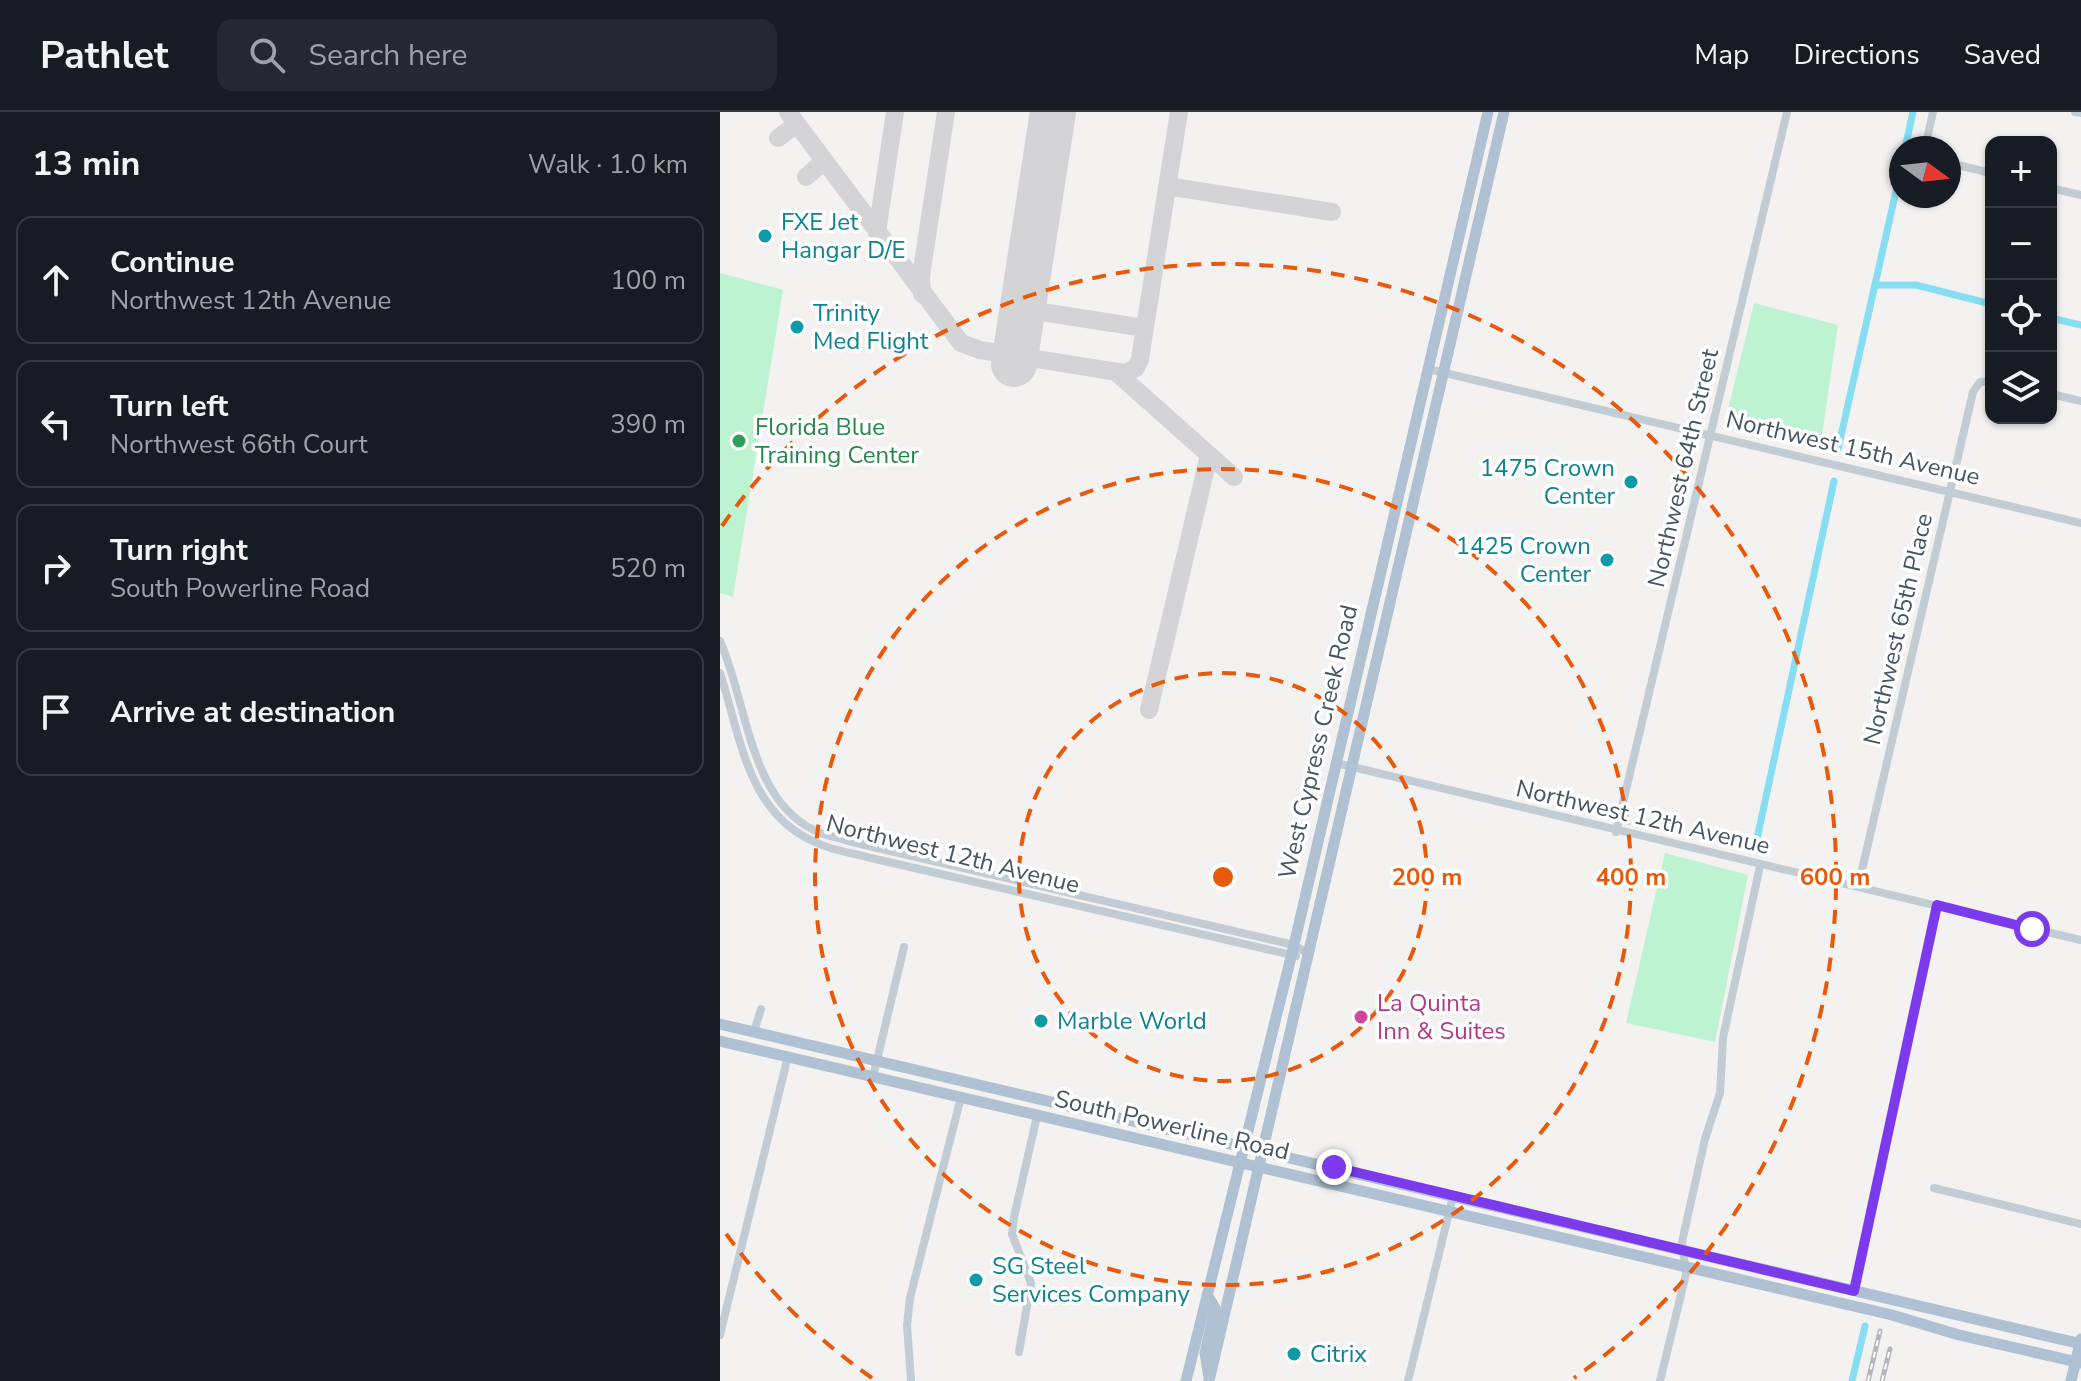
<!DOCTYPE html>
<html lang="en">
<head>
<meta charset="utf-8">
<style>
  body { margin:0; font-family:"Nunito Sans",sans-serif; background:#242831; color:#f1f3f6 }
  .controls { position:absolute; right:24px; top:24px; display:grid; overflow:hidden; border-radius:16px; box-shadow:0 2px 6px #0004 }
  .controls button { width:72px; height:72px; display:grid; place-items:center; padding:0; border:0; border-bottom:2px solid #363941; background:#171b24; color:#f1f3f6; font:40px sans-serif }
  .compass { position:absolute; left:1169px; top:24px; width:72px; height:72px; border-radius:50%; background:#171b24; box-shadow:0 2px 6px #0004; rotate:105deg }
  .stop { position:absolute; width:24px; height:24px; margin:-18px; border:6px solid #7c3aed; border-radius:50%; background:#fff }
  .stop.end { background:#7c3aed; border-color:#fff; box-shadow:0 2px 8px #0008 }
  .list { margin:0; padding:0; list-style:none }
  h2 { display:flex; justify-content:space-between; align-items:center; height:104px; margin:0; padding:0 32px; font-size:34px }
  h2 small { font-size:26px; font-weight:400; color:#9ea1a6 }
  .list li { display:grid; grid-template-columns:52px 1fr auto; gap:24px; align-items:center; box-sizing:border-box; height:128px; margin:0 16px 16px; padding:0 16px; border:2px solid #363941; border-radius:16px }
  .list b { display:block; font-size:30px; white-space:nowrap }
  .list p { margin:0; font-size:26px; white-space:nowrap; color:#9ea1a6 }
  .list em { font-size:26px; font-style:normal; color:#9ea1a6 }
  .icon { flex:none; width:44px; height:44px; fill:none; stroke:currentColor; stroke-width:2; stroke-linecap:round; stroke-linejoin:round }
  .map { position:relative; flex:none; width:1361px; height:1269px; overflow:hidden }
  header { display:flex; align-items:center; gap:48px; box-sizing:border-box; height:112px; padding:0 40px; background:#171b24; border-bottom:2px solid #363941 }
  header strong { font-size:38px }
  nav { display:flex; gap:44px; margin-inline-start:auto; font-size:28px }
  .search { width:560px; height:72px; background:#242831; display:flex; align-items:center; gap:20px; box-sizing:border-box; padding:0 28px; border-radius:16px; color:#9ea1a6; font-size:30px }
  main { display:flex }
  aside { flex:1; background:#171b24 }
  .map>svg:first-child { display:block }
  .green { fill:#bef3d2 }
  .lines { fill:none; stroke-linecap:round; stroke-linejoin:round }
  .canal { stroke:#87def3; stroke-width:7 }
  .taxiway { stroke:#d4d4d6; stroke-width:18 }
  .runway { stroke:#d4d4d6; stroke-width:46 }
  .minor { stroke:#c1ccd4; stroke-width:8 }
  .major { stroke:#afc1d2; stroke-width:11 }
  .rail-casing { stroke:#b3b6bc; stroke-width:5 }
  .rail { stroke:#fff; stroke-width:2; stroke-dasharray:6; stroke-linecap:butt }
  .route { stroke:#7c3aed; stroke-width:10 }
  .ring { fill:none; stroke:#e8590c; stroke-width:4; stroke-dasharray:14 10 }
  .culture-dot { fill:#0f9aa8; stroke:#fff; stroke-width:3 }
  .leisure-dot { fill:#2e9e5b; stroke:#fff; stroke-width:3 }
  .hotel-dot { fill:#d1479c; stroke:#fff; stroke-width:3 }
  .labels { text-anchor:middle; stroke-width:7; stroke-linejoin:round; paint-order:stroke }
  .culture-label { font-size:24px; fill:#0d838f; stroke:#fff; text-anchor:start }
  .leisure-label { font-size:24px; fill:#27864d; stroke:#fff; text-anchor:start }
  .street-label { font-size:24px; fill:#475561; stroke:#fff }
  .hotel-label { font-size:24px; fill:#b23c85; stroke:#fff; text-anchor:start }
  .centre { fill:#e8590c; stroke:#fff; stroke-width:4 }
  .ring-label { font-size:24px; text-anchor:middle; font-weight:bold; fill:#e8590c; stroke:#fff; stroke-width:7; stroke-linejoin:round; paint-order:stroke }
</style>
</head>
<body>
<header>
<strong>Pathlet</strong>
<div class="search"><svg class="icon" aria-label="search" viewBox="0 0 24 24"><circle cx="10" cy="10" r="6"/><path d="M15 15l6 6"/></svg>Search here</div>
<nav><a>Map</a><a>Directions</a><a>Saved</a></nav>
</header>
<main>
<aside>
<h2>13 min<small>Walk · 1.0 km</small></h2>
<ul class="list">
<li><svg class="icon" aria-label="ahead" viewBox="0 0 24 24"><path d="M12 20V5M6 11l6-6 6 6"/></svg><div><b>Continue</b><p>Northwest 12th Avenue</p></div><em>100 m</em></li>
<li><svg class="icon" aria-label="left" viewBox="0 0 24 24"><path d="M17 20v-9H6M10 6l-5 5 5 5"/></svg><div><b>Turn left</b><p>Northwest 66th Court</p></div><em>390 m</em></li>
<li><svg class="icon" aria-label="right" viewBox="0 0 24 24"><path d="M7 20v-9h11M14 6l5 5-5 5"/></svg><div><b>Turn right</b><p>South Powerline Road</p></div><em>520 m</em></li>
<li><svg class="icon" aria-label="arrive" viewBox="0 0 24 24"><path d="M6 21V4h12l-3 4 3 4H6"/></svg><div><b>Arrive at destination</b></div></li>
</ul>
</aside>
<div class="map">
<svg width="1361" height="1269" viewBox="0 0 1361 1269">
  <rect width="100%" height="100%" fill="#f4f1f1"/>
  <g class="green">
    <path d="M0,161L63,178L13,485L0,481Z"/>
    <path d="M1034,191L1118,213L1101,330L1005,310Z"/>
    <path d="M945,741L1028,763L995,930L906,911Z"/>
  </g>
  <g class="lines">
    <g class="canal">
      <path d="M1185,36L1193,0"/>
      <path d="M1156,173H1196L1271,192"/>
      <path d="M1331,206L1361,213"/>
      <path d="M1118,337L1181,57"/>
      <path d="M1035,736L1114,369"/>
      <path d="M1132,1269L1145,1214"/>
    </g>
    <g class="taxiway">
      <path d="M68,0L241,231L260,238L404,261L416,256L420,247L459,0"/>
      <path d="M58,26L77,12"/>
      <path d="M86,65L104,49"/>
      <path d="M447,74L612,100"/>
      <path d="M157,120L175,0"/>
      <path d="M202,182L201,164L226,0"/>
      <path d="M302,197L425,216"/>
      <path d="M397,261L514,365"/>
      <path d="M429,598L489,343"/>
    </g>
    <path class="runway" d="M294,252L333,0"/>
    <g class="minor">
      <path d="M1355,0L1361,1"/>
      <path d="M1205,36L1213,0"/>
      <path d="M1229,51L1271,61"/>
      <path d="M1331,76L1361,83"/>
      <path d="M708,257L1361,411"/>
      <path d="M1331,282L1361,289"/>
      <path d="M0,529C27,589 29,687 94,718C112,726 134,730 153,735L574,833L589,842"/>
      <path d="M0,561C21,625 27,702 97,731C114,739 133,741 151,746L576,844"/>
      <path d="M616,651L1361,828"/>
      <path d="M896,720L1067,0"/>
      <path d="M1138,775L1253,280L1260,270L1271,269"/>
      <path d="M34,920L41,897"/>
      <path d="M153,965L184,835"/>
      <path d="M1214,1076L1361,1112"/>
      <path d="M1134,1179L1217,793"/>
      <path d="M0,1223L68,944"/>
      <path d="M299,1240L311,1171L292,1122L294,1105L317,1004"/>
      <path d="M191,1269L187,1213L190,1186L241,985"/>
      <path d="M688,1269L733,1084"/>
      <path d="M940,1269L966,1162L962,1130L985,1027L1000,981L1003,926L1040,754"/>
    </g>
    <g class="major">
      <path d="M0,912L1361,1232"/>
      <path d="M0,929L1172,1203L1239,1223L1361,1251"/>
      <path d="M487,1183L495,1196L485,1241L489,1266"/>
      <path d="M466,1269L574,833L768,0"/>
      <path d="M489,1269L784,0"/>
      <path d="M1351,1269L1361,1227"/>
    </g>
    <g class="rail-casing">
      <g id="rail">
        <path d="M1148,1269L1160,1219"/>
        <path d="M1162,1269L1170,1237"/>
      </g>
    </g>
    <use href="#rail" class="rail"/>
  </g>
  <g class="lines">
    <path class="route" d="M614,1055L1134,1179L1217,793L1312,817"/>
  </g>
  <g class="ring">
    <circle cx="503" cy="765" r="204"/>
    <circle cx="503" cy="765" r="408"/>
    <path d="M152 1266A612 612 0 0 1 2 1116M2 414A612 612 0 1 1 854 1266"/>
  </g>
  <g class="culture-dot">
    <circle cx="45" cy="124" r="8"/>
    <circle cx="77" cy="215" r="8"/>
    <circle cx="911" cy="370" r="8"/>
    <circle cx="887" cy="448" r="8"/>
    <circle cx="321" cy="909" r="8"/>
    <circle cx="256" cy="1168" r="8"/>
    <circle cx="574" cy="1242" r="8"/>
  </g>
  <circle class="leisure-dot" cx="19" cy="329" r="8"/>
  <circle class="hotel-dot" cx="641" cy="905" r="8"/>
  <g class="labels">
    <g class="culture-label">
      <text x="61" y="118">FXE Jet<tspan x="61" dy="28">Hangar D/E</tspan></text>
      <text x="93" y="209">Trinity<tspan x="93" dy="28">Med Flight</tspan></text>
      <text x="895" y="364" text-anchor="end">1475 Crown<tspan x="895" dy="28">Center</tspan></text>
      <text x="871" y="442" text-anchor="end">1425 Crown<tspan x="871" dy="28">Center</tspan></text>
      <text x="337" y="917">Marble World</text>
      <text x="272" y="1162">SG Steel<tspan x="272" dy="28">Services Company</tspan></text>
      <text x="590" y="1250">Citrix</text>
    </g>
    <g class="leisure-label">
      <text x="35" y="323">Florida Blue<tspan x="35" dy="28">Training Center</tspan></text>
    </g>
    <g class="street-label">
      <text transform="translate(1133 336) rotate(13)" y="8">Northwest 15th Avenue</text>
      <text transform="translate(963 356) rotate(-77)" y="8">Northwest 64th Street</text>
      <text transform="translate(1178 517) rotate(-77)" y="8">Northwest 65th Place</text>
      <text transform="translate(598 630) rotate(-77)" y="8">West Cypress Creek Road</text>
      <text transform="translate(923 705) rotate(13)" y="8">Northwest 12th Avenue</text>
      <text transform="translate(233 742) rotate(14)" y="8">Northwest 12th Avenue</text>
      <text transform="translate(452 1013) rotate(13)" y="8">South Powerline Road</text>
    </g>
    <g class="hotel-label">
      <text x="657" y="899">La Quinta<tspan x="657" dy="28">Inn &amp; Suites</tspan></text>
    </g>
  </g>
  <circle cx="503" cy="765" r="12" class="centre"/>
  <g class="ring-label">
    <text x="707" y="773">200 m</text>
    <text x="911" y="773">400 m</text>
    <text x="1115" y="773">600 m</text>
  </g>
</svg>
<div class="controls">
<button>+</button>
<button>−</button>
<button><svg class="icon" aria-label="locate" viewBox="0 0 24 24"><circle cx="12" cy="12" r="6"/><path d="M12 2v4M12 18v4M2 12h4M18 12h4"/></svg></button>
<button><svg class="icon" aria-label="layers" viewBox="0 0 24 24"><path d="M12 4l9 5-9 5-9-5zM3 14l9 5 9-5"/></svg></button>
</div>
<svg class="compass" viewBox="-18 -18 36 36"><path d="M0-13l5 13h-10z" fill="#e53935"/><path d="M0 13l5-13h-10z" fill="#9ea1a6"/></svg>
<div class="stop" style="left:1312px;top:817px"></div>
<div class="stop end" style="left:614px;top:1055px"></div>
</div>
</main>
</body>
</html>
